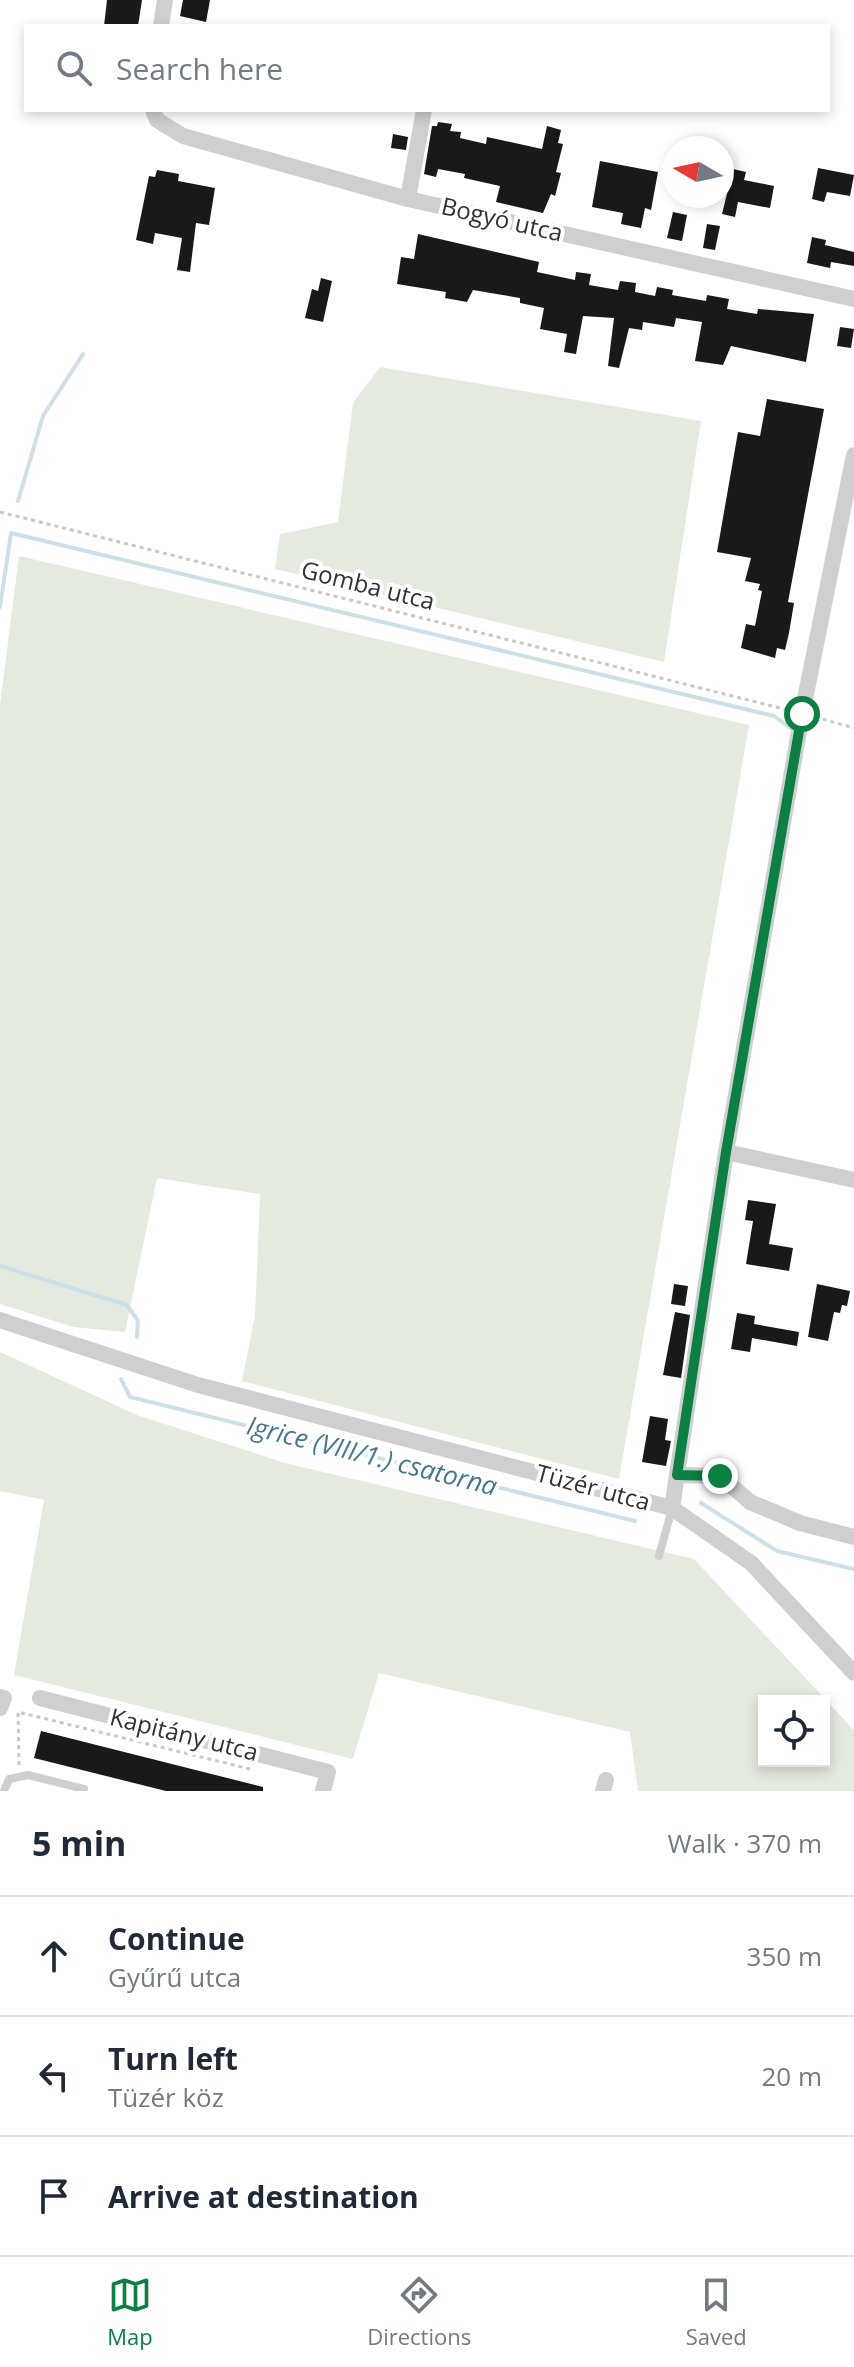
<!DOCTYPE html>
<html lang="en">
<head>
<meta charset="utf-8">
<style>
  body { margin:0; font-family:"Open Sans",sans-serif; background:#f2f2f3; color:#1f2937 }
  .controls { position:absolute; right:24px; bottom:24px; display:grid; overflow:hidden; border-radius:0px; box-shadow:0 4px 12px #0003 }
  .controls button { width:72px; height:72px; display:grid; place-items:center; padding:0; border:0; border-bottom:2px solid #e0e1e3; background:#fff; color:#1f2937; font:40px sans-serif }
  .compass { position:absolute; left:662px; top:136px; width:72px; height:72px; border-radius:50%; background:#fff; box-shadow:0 4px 12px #0003; rotate:279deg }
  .stop { position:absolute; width:24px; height:24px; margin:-18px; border:6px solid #0b8043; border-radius:50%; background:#fff }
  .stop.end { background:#0b8043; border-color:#fff; box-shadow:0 2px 8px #0008 }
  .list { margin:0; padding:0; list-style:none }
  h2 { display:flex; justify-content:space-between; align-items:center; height:104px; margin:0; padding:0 32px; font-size:34px }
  h2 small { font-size:26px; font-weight:400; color:#747a83 }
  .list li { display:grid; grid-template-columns:52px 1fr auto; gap:24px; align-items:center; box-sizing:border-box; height:120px; padding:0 32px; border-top:2px solid #e0e1e3 }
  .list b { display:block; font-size:30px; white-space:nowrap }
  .list p { margin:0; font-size:26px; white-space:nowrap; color:#747a83 }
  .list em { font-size:26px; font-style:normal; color:#747a83 }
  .icon { flex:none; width:44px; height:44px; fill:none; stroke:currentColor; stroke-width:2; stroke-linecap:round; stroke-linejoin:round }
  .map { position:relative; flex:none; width:854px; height:1791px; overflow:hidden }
  .search { position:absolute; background:#fff; box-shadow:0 4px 12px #0003; left:24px; right:24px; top:24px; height:88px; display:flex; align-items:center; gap:20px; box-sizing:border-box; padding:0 28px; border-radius:0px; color:#747a83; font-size:30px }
  .sheet { height:464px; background:#fff }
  nav { display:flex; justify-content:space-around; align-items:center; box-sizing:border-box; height:112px; border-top:2px solid #e0e1e3; background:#fff; font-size:22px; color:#747a83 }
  nav a { display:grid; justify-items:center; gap:4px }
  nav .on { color:#0b8043 }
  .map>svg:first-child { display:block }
  .green { fill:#e5eade; fill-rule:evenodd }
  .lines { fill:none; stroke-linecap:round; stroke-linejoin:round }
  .stream { stroke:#cce0e9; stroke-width:4 }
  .building { fill:#191919 }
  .path { stroke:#c9c9c9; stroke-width:3; stroke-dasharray:4 4; stroke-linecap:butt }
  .lane { stroke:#cfcfcf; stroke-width:8 }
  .street { stroke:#cfcfcf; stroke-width:16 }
  .route { stroke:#0b8043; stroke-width:10 }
  .labels { text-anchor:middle; stroke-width:8; stroke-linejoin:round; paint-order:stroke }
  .street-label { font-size:24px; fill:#323232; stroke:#fff }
  .water-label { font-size:26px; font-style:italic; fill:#44778f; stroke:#fff }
</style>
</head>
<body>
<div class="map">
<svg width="854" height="1791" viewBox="0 0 854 1791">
  <rect width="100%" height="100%" fill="#fff"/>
  <g class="green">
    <path d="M380,367L701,421L664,662L275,569L280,534L338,522L353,403Z"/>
    <path d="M19,556L749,725L619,1479L242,1381L255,1316L260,1194L157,1178L125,1332L73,1327L0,1304V704Z"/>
    <path d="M0,1352L137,1415L285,1463L694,1559L854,1730V1791H638L630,1732L379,1673L353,1759L14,1675L44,1500L0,1491ZM764,1701H824V1761H764Z"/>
  </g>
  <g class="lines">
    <g class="stream">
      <path d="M18,501L43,416L83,354"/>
      <path d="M0,607L11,533L774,716L790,728"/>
      <path d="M0,1266L127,1305L138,1321L137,1337"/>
      <path d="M121,1379L130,1397L635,1521"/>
      <path d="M701,1503L777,1551L854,1569"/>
    </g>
  </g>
  <g class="building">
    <path d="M107,0H142L138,26H104Z"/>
    <path d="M183,0H210L206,22L180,16Z"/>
    <path d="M438,122L452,124L450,131L461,132L460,138L486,144L487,137L542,149L547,126L561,130L558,143L563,144L556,172L561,173L555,196L551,194L543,213L496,202L500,186L464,178L465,174L438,169L436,177L424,174L432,126H437Z"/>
    <path d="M393,134L408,137L406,150L391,148Z"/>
    <path d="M600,161L658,172L651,210L645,208L641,228L621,224L623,213L592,207Z"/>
    <path d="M818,168L854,175L850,196L827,192L824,202L812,199Z"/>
    <path d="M733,169L746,172L744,180L774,186L770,208L738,202L735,217L722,214Z"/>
    <path d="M157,170L179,174L178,181L215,188L209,225L196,223L190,272L177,270L182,238L155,233L153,244L136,240L149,176L155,177Z"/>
    <path d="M673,212L687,215L682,241L667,238Z"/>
    <path d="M707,224L720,226L715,250L703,248Z"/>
    <path d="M418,234L539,262L537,272L575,280L576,272L591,274L589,285L618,290L620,281L636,283L635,292L655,296L657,287L673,290L672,295L706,301L707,295L729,299L727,309L757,314L758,309L814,314L806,362L731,346L723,365L695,361L702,322L676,318L674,327L643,322L642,330L629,328L619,368L608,366L614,318L583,316L576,354L564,352L567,334L540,329L544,308L520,303V298L473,290L467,302L445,298L446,292L397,284L401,257L414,259Z"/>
    <path d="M812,237L826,240L825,245L854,252V266L831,262L830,268L807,263Z"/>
    <path d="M321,278L332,281L323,322L305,318L312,289L318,291Z"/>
    <path d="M840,327L854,329L851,348L837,346Z"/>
    <path d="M767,399L824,409L788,602L794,603L789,633L785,650L777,648L775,658L741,648L746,624L755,626L762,591L758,590L760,584L745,581L751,558L717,552L738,432L760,436Z"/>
    <path d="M748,1200L776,1204L769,1244L793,1248L789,1271L746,1264L753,1221L745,1220Z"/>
    <path d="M674,1284L688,1286L685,1306L671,1304Z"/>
    <path d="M817,1284L850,1291L847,1306L842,1305L840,1313L834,1312L828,1341L808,1337Z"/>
    <path d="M675,1312L690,1315L681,1378L663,1375Z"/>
    <path d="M737,1313L755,1316L754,1324L799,1332L797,1346L752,1338L750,1352L731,1349Z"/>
    <path d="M650,1416L668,1419L665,1440L671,1441L666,1466L642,1462Z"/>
    <path d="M41,1731L263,1787V1791H166L34,1758Z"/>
  </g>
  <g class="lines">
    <g class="path">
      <path d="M0,512L788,710"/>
      <path d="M815,717L854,728"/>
      <path d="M19,1765L18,1712L254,1770"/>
    </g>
    <g class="lane">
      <path d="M659,1556L672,1509"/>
      <path d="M4,1791L9,1779L28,1775L84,1789"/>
    </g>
    <g class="street">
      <path d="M161,26L165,0"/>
      <path d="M153,110L157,120L183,136L408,199L854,299"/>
      <path d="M408,199L424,110"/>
      <path d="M726,1152L854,1180"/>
      <path d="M0,1320L198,1385L672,1508L751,1563L854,1673"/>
      <path d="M677,1475L720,1476L750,1502L800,1523L854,1537"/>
      <path d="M672,1508L726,1152L802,714L854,455"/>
      <path d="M0,1697L4,1698L0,1708"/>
      <path d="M40,1698L328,1772L323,1791"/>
      <path d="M603,1791L606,1780"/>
    </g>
  </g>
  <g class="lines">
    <path class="route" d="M720,1476L677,1475L726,1152L802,714"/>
  </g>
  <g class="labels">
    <g class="street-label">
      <text transform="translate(502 220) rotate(13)" y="8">Bogyó utca</text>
      <text transform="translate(368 586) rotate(14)" y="8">Gomba utca</text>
      <text transform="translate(593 1488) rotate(15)" y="8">Tüzér utca</text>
      <text transform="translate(184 1735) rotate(14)" y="8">Kapitány utca</text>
    </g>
    <g class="water-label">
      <text transform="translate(372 1456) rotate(14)" y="9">Igrice (VIII/1.) csatorna</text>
    </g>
  </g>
</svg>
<div class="controls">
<button><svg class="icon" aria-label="locate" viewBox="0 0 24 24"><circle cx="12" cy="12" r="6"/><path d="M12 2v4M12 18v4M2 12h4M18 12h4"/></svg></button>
</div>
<svg class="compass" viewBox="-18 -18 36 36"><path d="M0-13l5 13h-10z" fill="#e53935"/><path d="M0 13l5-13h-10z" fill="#747a83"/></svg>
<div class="stop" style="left:802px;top:714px"></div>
<div class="stop end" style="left:720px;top:1476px"></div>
<div class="search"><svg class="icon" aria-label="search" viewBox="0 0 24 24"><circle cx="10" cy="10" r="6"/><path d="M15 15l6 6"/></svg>Search here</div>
</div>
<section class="sheet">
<h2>5 min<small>Walk · 370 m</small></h2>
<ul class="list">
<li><svg class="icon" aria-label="ahead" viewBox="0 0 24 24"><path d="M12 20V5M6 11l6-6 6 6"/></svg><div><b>Continue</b><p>Gyűrű utca</p></div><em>350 m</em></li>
<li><svg class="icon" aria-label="left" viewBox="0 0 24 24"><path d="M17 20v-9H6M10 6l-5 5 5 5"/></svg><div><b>Turn left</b><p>Tüzér köz</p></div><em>20 m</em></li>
<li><svg class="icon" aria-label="arrive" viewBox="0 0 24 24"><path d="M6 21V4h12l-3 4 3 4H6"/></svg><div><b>Arrive at destination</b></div></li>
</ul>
</section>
<nav>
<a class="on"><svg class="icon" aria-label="map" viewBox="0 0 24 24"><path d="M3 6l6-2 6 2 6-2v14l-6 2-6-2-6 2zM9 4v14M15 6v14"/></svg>Map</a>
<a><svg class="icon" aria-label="directions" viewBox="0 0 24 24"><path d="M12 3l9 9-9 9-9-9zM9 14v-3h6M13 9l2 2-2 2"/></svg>Directions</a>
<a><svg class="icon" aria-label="saved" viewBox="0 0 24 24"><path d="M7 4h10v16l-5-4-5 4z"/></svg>Saved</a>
</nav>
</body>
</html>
